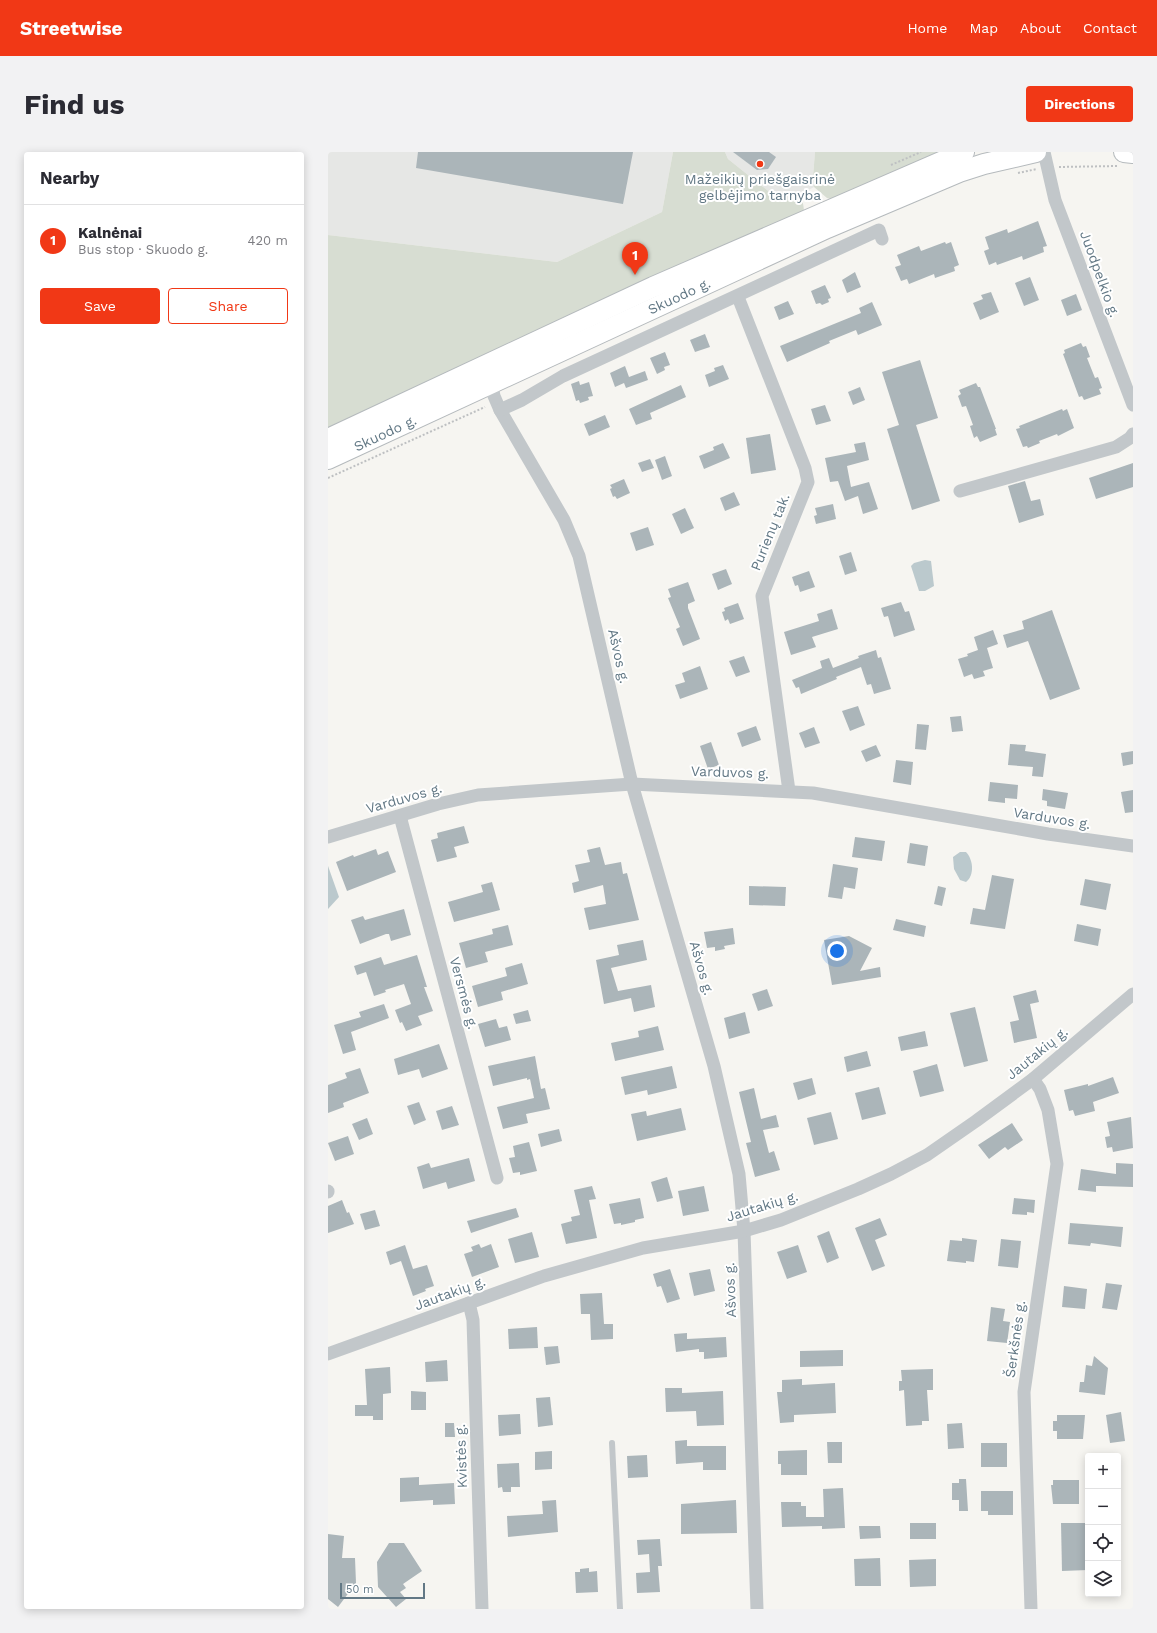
<!DOCTYPE html>
<html lang="en">
<head>
<meta charset="utf-8">
<style>
  body { margin:0; font-family:"Work Sans",sans-serif; background:#f2f2f3; color:#2b2b33 }
  .controls { position:absolute; right:12px; bottom:12px; display:grid; overflow:hidden; border-radius:4px; box-shadow:0 2px 10px #0003 }
  .controls button { width:36px; height:36px; display:grid; place-items:center; padding:0; border:0; border-bottom:1px solid #e1e1e2; background:#fff; color:#2b2b33; font:20px sans-serif }
  .scale { position:absolute; left:12px; bottom:10px; width:85px; box-sizing:border-box; padding-left:4px; border:2px solid #627885; border-top:0; font-size:11px; line-height:14px; white-space:nowrap; color:#627885; -webkit-text-stroke:3px #fff; paint-order:stroke }
  .you { position:absolute; left:509px; top:799px; width:14px; height:14px; margin:-10px; border:3px solid #fff; border-radius:50%; background:#1a73e8; box-shadow:0 0 0 6px #1a73e833 }
  .badge { display:grid; place-items:center; width:26px; height:26px; border-radius:50%; background:#f13816; color:#fff; font-size:13px; font-weight:700 }
  .pin { position:absolute; translate:-50% -33px; filter:drop-shadow(0 1px 2px #0008) }
  .pin::after { content:''; position:absolute; top:21px; width:14px; height:12px; background:inherit; clip-path:polygon(0 0,100% 0,50% 100%) }
  .list { margin:0; padding:0; list-style:none }
  h2 { display:flex; justify-content:space-between; align-items:center; height:52px; margin:0; padding:0 16px; font-size:17px }
  h2 small { font-size:13px; font-weight:400; color:#7c7c81 }
  .list li { display:grid; grid-template-columns:26px 1fr auto; gap:12px; align-items:center; box-sizing:border-box; height:72px; padding:0 16px; border-top:1px solid #e1e1e2 }
  .list b { display:block; font-size:15px; white-space:nowrap }
  .list p { margin:0; font-size:13px; white-space:nowrap; color:#7c7c81 }
  .list em { font-size:13px; font-style:normal; color:#7c7c81 }
  .actions { display:flex; gap:8px; padding:12px 16px }
  .actions a { flex:1; padding:9px 0; border:1px solid #f13816; border-radius:4px; text-align:center; font-size:14px; color:#f13816 }
  .actions .main { background:#f13816; color:#fff }
  .icon { flex:none; width:22px; height:22px; fill:none; stroke:currentColor; stroke-width:2; stroke-linecap:round; stroke-linejoin:round }
  .map { position:relative; flex:none; width:805px; height:1457px; overflow:hidden; border-radius:4px }
  header { display:flex; align-items:center; gap:24px; box-sizing:border-box; height:56px; padding:0 20px; background:#f13816; color:#fff }
  header strong { font-size:19px }
  nav { display:flex; gap:22px; margin-inline-start:auto; font-size:14px }
  .intro { display:flex; align-items:center; justify-content:space-between; box-sizing:border-box; height:96px; padding:0 24px }
  h1 { margin:0; font-size:28px }
  .button { padding:10px 18px; border-radius:4px; background:#f13816; color:#fff; font-size:14px; font-weight:700 }
  main { display:flex; gap:24px; padding:0 24px }
  aside { flex:1; background:#fff; border-radius:4px; box-shadow:0 2px 10px #0003 }
  .map>svg:first-child { display:block }
  .built { fill:#e6e7e5 }
  .green { fill:#d7ddd2 }
  .water { fill:#bbc9cd }
  .building { fill:#abb5b9 }
  .lines { fill:none; stroke-linecap:round; stroke-linejoin:round }
  .primary-casing { stroke:#b5babd; stroke-width:22 }
  .path { stroke:#bec0c2; stroke-width:2; stroke-dasharray:2 2; stroke-linecap:butt }
  .service { stroke:#c2c7ca; stroke-width:6 }
  .minor { stroke:#c2c7ca; stroke-width:13 }
  .primary { stroke:#fff; stroke-width:20 }
  .poi-dot { fill:#f13816; stroke:#fff; stroke-width:1.5 }
  .labels { text-anchor:middle; stroke-width:4; stroke-linejoin:round; paint-order:stroke }
  .poi-label { font-size:14px; fill:#627885; stroke:#fff }
  .street-label { font-size:14px; fill:#627885; stroke:#fff }
</style>
</head>
<body>
<header>
<strong>Streetwise</strong>
<nav><a>Home</a><a>Map</a><a>About</a><a>Contact</a></nav>
</header>
<div class="intro"><h1>Find us</h1><a class="button">Directions</a></div>
<main>
<aside>
<h2>Nearby<small></small></h2>
<ul class="list">
<li><span class="badge">1</span><div><b>Kalnėnai</b><p>Bus stop · Skuodo g.</p></div><em>420 m</em></li>
</ul>
<div class="actions"><a class="main">Save</a><a>Share</a></div>
</aside>
<div class="map">
<svg width="805" height="1457" viewBox="0 0 805 1457">
  <rect width="100%" height="100%" fill="#f6f5f1"/>
  <g class="built">
    <path d="M0,0H345L334,60L229,110L0,83Z"/>
    <path d="M397,0H487L485,25L486,35L471,43L464,39H455L444,42L400,7Z"/>
  </g>
  <g class="green">
    <path d="M345,0H397L400,7L444,42C462,37 476,38 476,60L0,280V83L229,110L334,60Z"/>
    <path d="M487,0H611L506,48L499,46L486,35L485,25Z"/>
  </g>
  <g class="water">
    <path d="M597,408L603,409L606,434L597,439H591L583,414L586,411Z"/>
    <path d="M632,700H638C645,707 647,723 638,730L632,728L626,717L625,705Z"/>
    <path d="M0,714L11,745L0,757Z"/>
  </g>
  <g class="building">
    <path d="M90,0H305L295,52L88,16Z"/>
    <path d="M405,0H441L448,5L440,17L429,18Z"/>
    <path d="M710,69L719,94L715,95L716,100L695,108L694,104L669,113L668,110L661,113L656,99L661,97L657,85L679,77L680,81Z"/>
    <path d="M617,90L618,92L623,90L631,113L626,115L627,119L607,126L606,122L581,132L579,127L573,129L567,115L573,113L569,103L591,94L593,99Z"/>
    <path d="M527,120L533,135L519,141L514,128Z"/>
    <path d="M702,125L711,148L696,154L687,131Z"/>
    <path d="M497,133L503,146L500,147L501,150L494,153L492,151L488,152L483,139Z"/>
    <path d="M663,140L671,160L652,168L645,151L655,147L653,143Z"/>
    <path d="M748,142L754,158L739,164L733,148Z"/>
    <path d="M460,149L466,162L451,168L446,155Z"/>
    <path d="M544,150L554,173L530,183L528,178L501,189L502,191L459,210L452,194L533,161L531,156Z"/>
    <path d="M377,182L382,195L367,200L362,188Z"/>
    <path d="M753,191L755,195L758,194L762,205L759,206L767,226L770,225L774,236L771,237L773,242L756,248L754,244L751,245L735,202L737,201L736,198Z"/>
    <path d="M337,200L342,213L336,215L337,218L329,222L322,206Z"/>
    <path d="M592,208L610,266L588,273L612,349L584,358L559,277L571,273L554,220Z"/>
    <path d="M395,213L401,227L381,235L377,223L387,219L386,216Z"/>
    <path d="M297,214L301,225L317,219L320,228L298,236L296,231L287,235L282,221Z"/>
    <path d="M251,229L252,233L261,230L265,244L260,245L261,248L252,251L251,248L248,249L243,232Z"/>
    <path d="M648,231L650,235H652L668,277H667L669,283L652,290L649,284L646,286L642,274L645,273L638,254L634,255L630,244L633,242L631,238Z"/>
    <path d="M353,233L358,245L322,261L324,267L308,273L301,257Z"/>
    <path d="M532,235L537,248L525,253L520,240Z"/>
    <path d="M497,253L503,269L488,273L483,257Z"/>
    <path d="M734,257L735,259L739,257L746,276L730,284L729,282L711,289L712,291L700,296L699,294L695,295L688,277L692,276L691,274Z"/>
    <path d="M277,263L282,275L261,284L256,272Z"/>
    <path d="M442,282L448,318L423,322L418,286Z"/>
    <path d="M537,290L541,308L519,314L523,335L541,330L550,357L535,362L530,344L517,349L510,329L502,330L497,306L528,300L526,292Z"/>
    <path d="M395,291L402,306L376,317L371,304L386,298L385,295Z"/>
    <path d="M337,304L344,324L334,328L327,308Z"/>
    <path d="M322,307L326,316L314,320L310,311Z"/>
    <path d="M805,311V335L768,347L761,326Z"/>
    <path d="M296,327L302,341L289,347L287,344L285,345L282,337L284,336L282,333Z"/>
    <path d="M697,329L703,349L712,347L716,363L691,371L680,334Z"/>
    <path d="M406,340L412,353L397,359L392,346Z"/>
    <path d="M505,352L508,367L488,372L486,364L489,363L487,356Z"/>
    <path d="M357,356L366,376L353,382L344,362Z"/>
    <path d="M320,375L326,393L308,399L302,381Z"/>
    <path d="M523,400L529,419L517,423L511,404Z"/>
    <path d="M398,417L404,432L390,438L384,422Z"/>
    <path d="M481,419L487,435L472,440L470,433L467,434L464,425Z"/>
    <path d="M360,430L367,449L360,452V456L372,487L355,494L348,477L352,475L340,446L343,445L340,437Z"/>
    <path d="M573,450L577,460L581,459L587,478L566,485L560,464L556,465L553,456Z"/>
    <path d="M410,451L416,467L402,472L400,467L397,469L394,460L397,459L396,456Z"/>
    <path d="M504,457L510,477L484,485L488,495L463,503L456,480L491,469L489,462Z"/>
    <path d="M724,458L752,537L722,548L700,489L679,496L675,483L696,477L694,469Z"/>
    <path d="M665,478L670,492L659,496L665,516L655,519L657,524L646,527L644,522L636,525L630,507L640,504L639,502L650,498L646,485Z"/>
    <path d="M548,498L550,506L553,505L563,537L546,542L543,532L539,533L533,515L508,525L509,527L473,542L471,535L468,536L464,528L494,516L492,509L501,506L505,516L531,506L530,504Z"/>
    <path d="M416,504L422,520L408,525L401,509Z"/>
    <path d="M372,514L380,537L352,547L347,533L357,530L354,521Z"/>
    <path d="M530,554L537,573L522,579L514,559Z"/>
    <path d="M633,564L635,579L624,580L622,565Z"/>
    <path d="M589,572L601,573L598,598L587,597Z"/>
    <path d="M428,574L433,588L414,595L409,581Z"/>
    <path d="M486,575L492,591L477,596L471,581Z"/>
    <path d="M383,590L391,613L380,617L372,594Z"/>
    <path d="M682,592L698,593L697,599L718,602L715,625L704,624L705,615L680,613Z"/>
    <path d="M548,593L553,604L538,610L533,599Z"/>
    <path d="M805,599V612L795,614L793,601Z"/>
    <path d="M568,608L585,610L583,633L565,630Z"/>
    <path d="M662,630L690,633L689,647L677,646V651L660,649Z"/>
    <path d="M715,637L740,641L737,657L719,654V649L714,648Z"/>
    <path d="M805,638V660L797,661L793,640Z"/>
    <path d="M136,674L141,691L126,695L129,705L109,710L103,688L110,686L109,681Z"/>
    <path d="M527,685L557,689L554,709L524,705Z"/>
    <path d="M582,691L600,694L597,714L579,711Z"/>
    <path d="M272,695L277,713L293,710L295,722L299,721L311,768L261,778L256,756L278,752L275,733L246,741L244,731L251,729L247,713L262,710L259,698Z"/>
    <path d="M48,697L50,703L60,699L68,720L19,739L8,710L25,703L26,705Z"/>
    <path d="M505,712L530,716L527,737L516,735L514,747L500,745Z"/>
    <path d="M664,723L686,727L677,777L642,772L645,756L657,758Z"/>
    <path d="M757,727L783,732L778,758L752,753Z"/>
    <path d="M164,730L172,758L126,770L120,750L155,740L153,733Z"/>
    <path d="M421,734L458,735L457,754L421,753Z"/>
    <path d="M610,734L618,736L614,754L606,752Z"/>
    <path d="M76,757L83,783L63,789L61,782H58L32,792L23,768L35,764L37,768Z"/>
    <path d="M568,767L598,774L596,785L565,778Z"/>
    <path d="M749,772L773,777L770,794L746,789Z"/>
    <path d="M180,773L185,793L157,800L160,810L138,816L131,791L165,782L164,777Z"/>
    <path d="M405,776L407,792L396,794L397,797L387,799V795L379,796L376,780Z"/>
    <path d="M521,784L544,796L532,819L552,815L553,825L504,833L496,788Z"/>
    <path d="M315,788L319,808L283,816L290,839L323,833L327,855L306,860L303,846L276,852L268,808L291,803L289,793Z"/>
    <path d="M89,803L99,835H96L105,859L90,864L94,873L78,879L74,870L72,871L67,858L83,852L76,832L57,838L58,840L46,844L38,820L29,823L26,814L53,805L56,813Z"/>
    <path d="M194,811L200,832L173,840L175,848L150,855L144,834L179,824L177,816Z"/>
    <path d="M439,837L445,854L430,859L424,842Z"/>
    <path d="M708,838L711,850L702,852L709,886L686,891L682,870L691,868L685,844Z"/>
    <path d="M56,852L61,866L23,880L28,898L15,902L6,873L33,865L31,860Z"/>
    <path d="M647,855L660,909L636,915L622,861Z"/>
    <path d="M200,858L203,869L188,872L185,862Z"/>
    <path d="M417,860L422,881L401,887L396,866Z"/>
    <path d="M168,867L171,876L179,874L183,888L157,895L150,872Z"/>
    <path d="M330,874L336,898L287,909L283,891L311,885L310,879Z"/>
    <path d="M597,879L600,894L573,899L570,885Z"/>
    <path d="M111,892L120,917L94,926L91,917L70,923L66,907Z"/>
    <path d="M539,899L543,914L519,920L516,905Z"/>
    <path d="M207,904L213,937L217,936L222,957L198,962L200,971L175,977L169,955L206,946L202,927L199,928V926L165,934L160,914Z"/>
    <path d="M609,912L616,939L592,945L585,919Z"/>
    <path d="M344,914L349,936L320,943L319,938L297,943L293,925Z"/>
    <path d="M32,916L41,941L15,951L16,955L0,961V933L19,926L17,921Z"/>
    <path d="M785,925L791,941L765,950L767,959L747,964L745,958L741,959L736,938L760,932V934Z"/>
    <path d="M484,926L488,942L470,948L465,931Z"/>
    <path d="M551,935L558,962L534,968L527,941Z"/>
    <path d="M426,936L433,967L448,963L451,975L435,978L441,1001L446,999L452,1018L427,1025L418,991L423,990L411,940Z"/>
    <path d="M91,950L98,968L86,973L79,954Z"/>
    <path d="M124,954L131,973L114,978L108,959Z"/>
    <path d="M353,956L358,978L309,989L303,962L318,959L319,964Z"/>
    <path d="M503,960L510,987L486,993L479,966Z"/>
    <path d="M803,965L805,996L785,1000L784,995L779,996L777,985L782,984L779,970Z"/>
    <path d="M39,966L45,982L31,988L24,972Z"/>
    <path d="M684,971L695,988L680,998L677,995L661,1007L650,993Z"/>
    <path d="M231,977L234,989L213,995L210,982Z"/>
    <path d="M20,984L26,1002L7,1009L0,991Z"/>
    <path d="M201,990L209,1019L192,1023V1020L185,1021L181,1006L187,1005L185,994Z"/>
    <path d="M141,1006L147,1029L120,1037L118,1030L95,1037L89,1015L101,1011L103,1016Z"/>
    <path d="M788,1011L805,1012V1035L772,1034H768V1040L750,1038L753,1017L788,1022Z"/>
    <path d="M339,1025L345,1046L329,1050L323,1030Z"/>
    <path d="M264,1034L268,1047L261,1048L269,1086L238,1092L233,1072L244,1069L243,1065L252,1063L246,1038Z"/>
    <path d="M376,1034L381,1059L355,1064L350,1039Z"/>
    <path d="M312,1046L316,1066L307,1068V1070L293,1073V1071L286,1072L281,1052Z"/>
    <path d="M686,1046L707,1048L706,1061L699,1060V1063L684,1062Z"/>
    <path d="M14,1048L19,1061L21,1060L26,1072L0,1081V1054Z"/>
    <path d="M188,1056L191,1065L143,1081L139,1069Z"/>
    <path d="M47,1058L52,1074L37,1078L32,1062Z"/>
    <path d="M552,1066L559,1083L547,1088L557,1114L544,1119L527,1076Z"/>
    <path d="M742,1071L795,1075L793,1095L763,1091L762,1094L740,1092Z"/>
    <path d="M501,1079L511,1106L499,1111L489,1084Z"/>
    <path d="M204,1080L211,1105L187,1111L180,1087Z"/>
    <path d="M634,1086L649,1088L646,1110L638,1109V1111L619,1109L622,1088L634,1089Z"/>
    <path d="M673,1087L693,1089L690,1116L670,1114Z"/>
    <path d="M151,1092L153,1096L163,1092L171,1115L144,1125L136,1102L145,1099L143,1095Z"/>
    <path d="M77,1093L85,1117L99,1113L106,1134L97,1137L98,1139L85,1144L73,1109L62,1113L58,1100Z"/>
    <path d="M470,1093L479,1120L459,1127L449,1100Z"/>
    <path d="M342,1117L352,1147L339,1151L333,1134L329,1135L325,1122Z"/>
    <path d="M382,1117L387,1139L366,1144L361,1121Z"/>
    <path d="M778,1131L794,1133L789,1158L774,1156Z"/>
    <path d="M736,1134L759,1137L757,1157L734,1155Z"/>
    <path d="M274,1141L276,1172H285V1187L263,1188L262,1162H253L252,1142Z"/>
    <path d="M663,1155L677,1157L675,1169L682,1170L679,1191L659,1189Z"/>
    <path d="M209,1175L210,1196L181,1197L180,1177Z"/>
    <path d="M359,1181V1187L398,1185L399,1205L376,1207V1200H371V1197L348,1200L346,1182Z"/>
    <path d="M230,1194L232,1211L218,1213L216,1195Z"/>
    <path d="M515,1198V1214L472,1215V1199Z"/>
    <path d="M766,1204L780,1216L777,1243L751,1240L752,1230H756L758,1213L764,1214Z"/>
    <path d="M119,1208L120,1229L98,1230L97,1210Z"/>
    <path d="M62,1215L63,1241L55,1242V1268H45V1264H27V1253H39L37,1217Z"/>
    <path d="M605,1217V1238H599L601,1269H594V1273L578,1274L576,1238L571,1239V1229H574L573,1218Z"/>
    <path d="M474,1227V1233L507,1231L508,1261L466,1263V1270L452,1271L449,1240H454V1228Z"/>
    <path d="M337,1236H354V1241L395,1239L396,1273L369,1274L368,1259L338,1260Z"/>
    <path d="M83,1239L98,1240V1258H83Z"/>
    <path d="M222,1245L225,1273L210,1275L208,1246Z"/>
    <path d="M793,1260L797,1289L782,1291L778,1263Z"/>
    <path d="M192,1262L193,1282L171,1284L170,1263Z"/>
    <path d="M729,1263H757L755,1287H729V1279H725V1269H729Z"/>
    <path d="M117,1271H126L127,1285H117Z"/>
    <path d="M634,1271L636,1296L620,1297L619,1272Z"/>
    <path d="M359,1288V1294H398V1318H375V1310L348,1312L347,1289Z"/>
    <path d="M499,1290H514V1311H500Z"/>
    <rect x="653" y="1291" width="26" height="24"/>
    <path d="M479,1298V1323H453V1312H450V1299Z"/>
    <path d="M224,1299V1317L207,1318V1300Z"/>
    <path d="M319,1303L320,1325L300,1326L299,1304Z"/>
    <path d="M191,1311L192,1335H183V1340H175L174,1335L170,1336L169,1312Z"/>
    <path d="M91,1325V1333L126,1331L127,1352L105,1353V1348L72,1350V1326Z"/>
    <path d="M631,1327H638L640,1359H631V1348H624V1331H631Z"/>
    <path d="M725,1328H751V1352H725L723,1333H725Z"/>
    <path d="M515,1336L517,1376L494,1377V1374L454,1375L453,1350H473V1354H478V1365H496L495,1337Z"/>
    <path d="M653,1339H685V1363H660V1359H653Z"/>
    <path d="M228,1348L230,1380L180,1385L179,1364L215,1362L214,1349Z"/>
    <path d="M408,1348L409,1381L353,1382V1352Z"/>
    <rect x="582" y="1371" width="26" height="16"/>
    <path d="M733,1371H760V1418L734,1419Z"/>
    <path d="M531,1374H552L553,1386L532,1387Z"/>
    <path d="M0,1382L16,1384L14,1406H27L28,1431L10,1455L0,1447Z"/>
    <path d="M332,1387L334,1414H330L332,1440L309,1441L308,1421L322,1420L321,1402L310,1403L309,1388Z"/>
    <path d="M61,1391H76L94,1419L75,1432L78,1436L72,1440L78,1447L68,1455L50,1435L49,1410Z"/>
    <path d="M552,1406L553,1434H527L526,1407Z"/>
    <path d="M608,1407V1434L582,1435L581,1408Z"/>
    <path d="M261,1416V1420L269,1419L270,1440L248,1441L247,1420H252V1417Z"/>
  </g>
  <g class="lines">
    <g class="primary-casing">
      <g id="primary">
        <path d="M796,0L805,1"/>
        <path d="M0,287L325,135L636,0"/>
        <path d="M0,307L499,76L631,20L656,12L708,0"/>
      </g>
    </g>
    <g class="path">
      <path d="M563,13L593,0"/>
      <path d="M731,15L789,14"/>
      <path d="M690,21L709,17"/>
      <path d="M0,326L157,255"/>
    </g>
    <path class="service" d="M284,1291L292,1457"/>
    <g class="minor">
      <path d="M716,0L727,48L805,253"/>
      <path d="M410,145L477,316L480,330L434,444L461,639"/>
      <path d="M162,224L166,244L172,258L236,368L251,404L304,632L386,914L411,1022L416,1079L429,1457"/>
      <path d="M172,258L194,248L235,224L551,78L554,87"/>
      <path d="M632,339L788,295L802,286L805,282"/>
      <path d="M72,664L169,1026"/>
      <path d="M0,685L110,652L150,643L304,632L485,641L720,682L805,694"/>
      <path d="M0,1039V1040"/>
      <path d="M141,1151L145,1168L154,1457"/>
      <path d="M0,1202L216,1124L315,1096L416,1079L453,1068L530,1037L563,1022L599,1003L648,969L705,927L805,842"/>
      <path d="M703,1457L696,1240L729,1012L720,958L712,937L705,927"/>
    </g>
    <use href="#primary" class="primary"/>
  </g>
  <circle class="poi-dot" cx="432" cy="12" r="4"/>
  <g class="labels">
    <g class="poi-label">
      <text x="432" y="32">Mažeikių priešgaisrinė<tspan x="432" dy="16">gelbėjimo tarnyba</tspan></text>
    </g>
    <g class="street-label">
      <text transform="translate(772 122) rotate(70)" y="5">Juodpelkio g.</text>
      <text transform="translate(351 144) rotate(-25)" y="5">Skuodo g.</text>
      <text transform="translate(57 281) rotate(-25)" y="5">Skuodo g.</text>
      <text transform="translate(442 380) rotate(-68)" y="5">Purienų tak.</text>
      <text transform="translate(291 504) rotate(77)" y="5">Ašvos g.</text>
      <text transform="translate(402 620) rotate(2)" y="5">Varduvos g.</text>
      <text transform="translate(76 646) rotate(-16)" y="5">Varduvos g.</text>
      <text transform="translate(724 666) rotate(9)" y="5">Varduvos g.</text>
      <text transform="translate(374 816) rotate(74)" y="5">Ašvos g.</text>
      <text transform="translate(136 841) rotate(75)" y="5">Versmės g.</text>
      <text transform="translate(709 901) rotate(-39)" y="5">Jautakių g.</text>
      <text transform="translate(434 1054) rotate(-17)" y="5">Jautakių g.</text>
      <text transform="translate(402 1138) rotate(-92)" y="5">Ašvos g.</text>
      <text transform="translate(122 1141) rotate(-20)" y="5">Jautakių g.</text>
      <text transform="translate(687 1187) rotate(-82)" y="5">Šerkšnės g.</text>
      <text transform="translate(133 1304) rotate(-92)" y="5">Kvistės g.</text>
    </g>
  </g>
</svg>
<div class="controls">
<button>+</button>
<button>−</button>
<button><svg class="icon" aria-label="locate" viewBox="0 0 24 24"><circle cx="12" cy="12" r="6"/><path d="M12 2v4M12 18v4M2 12h4M18 12h4"/></svg></button>
<button><svg class="icon" aria-label="layers" viewBox="0 0 24 24"><path d="M12 4l9 5-9 5-9-5zM3 14l9 5 9-5"/></svg></button>
</div>
<div class="scale">50 m</div>
<div class="you"></div>
<div class="pin badge" style="left:307px;top:123px">1</div>
</div>
</main>
</body>
</html>
